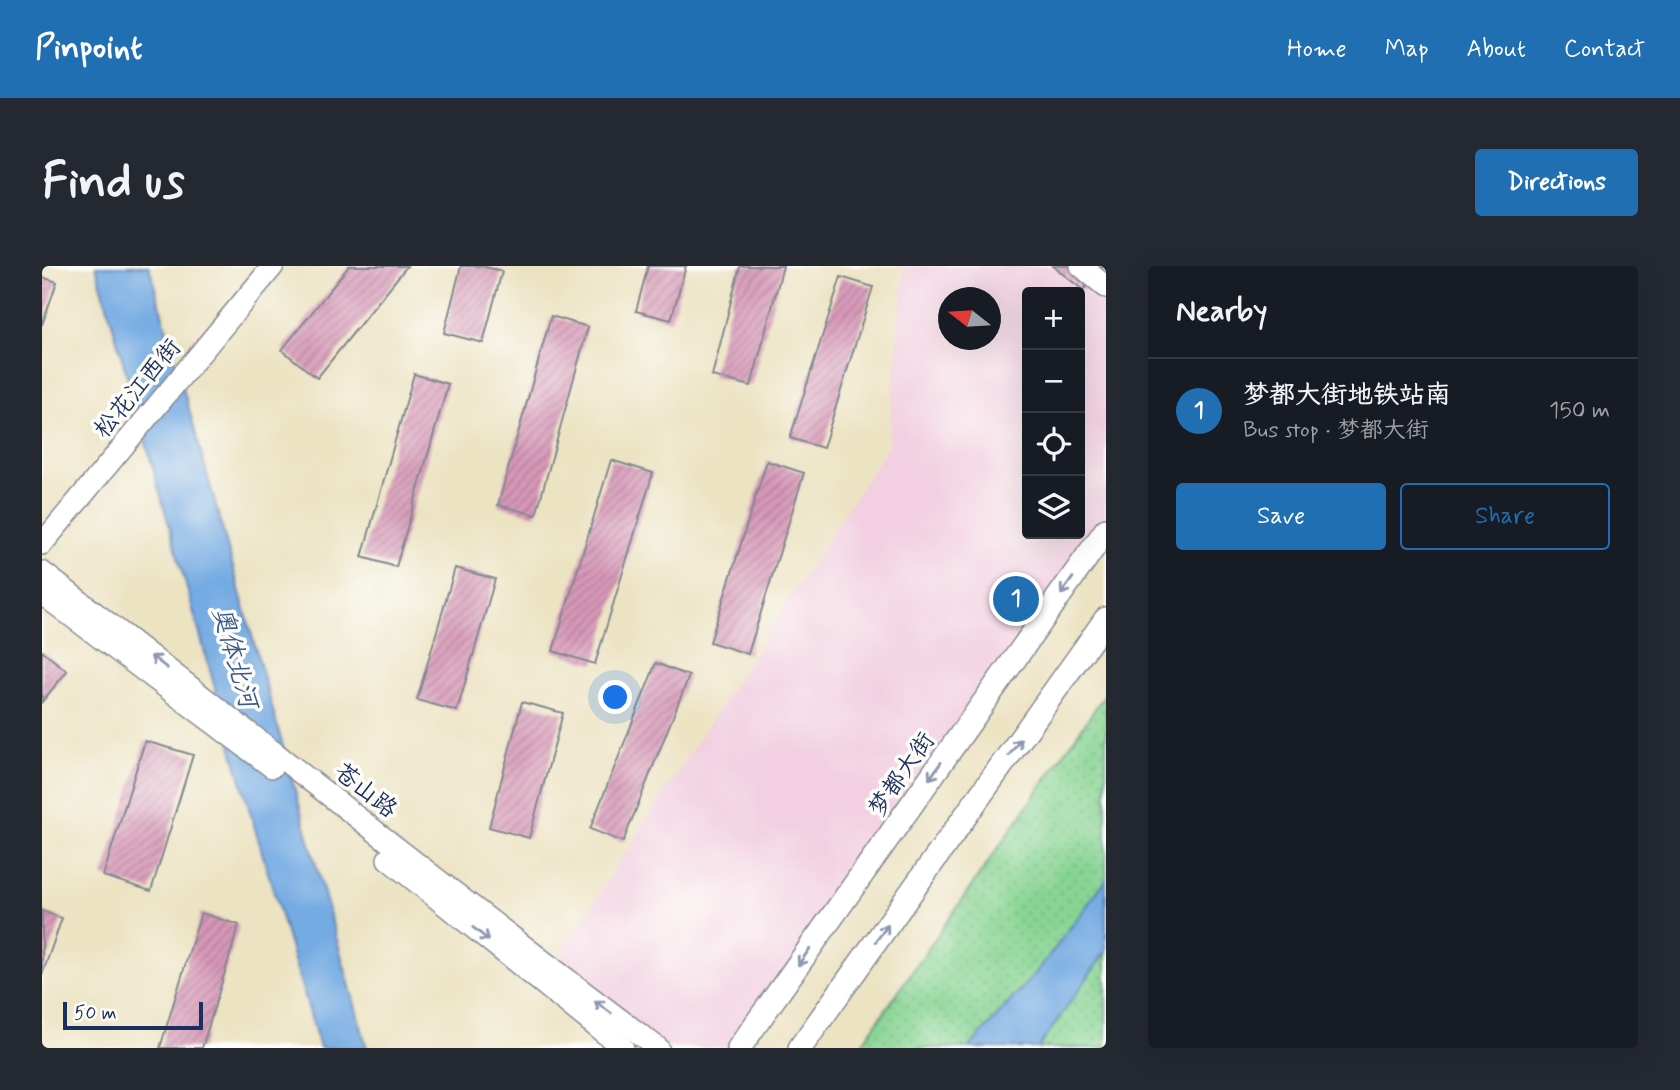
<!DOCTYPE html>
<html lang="en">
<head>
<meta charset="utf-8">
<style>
  body { margin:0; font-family:Mynerve,"LXGW WenKai TC",sans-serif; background:#242831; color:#f1f3f6 }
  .controls { position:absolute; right:21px; top:21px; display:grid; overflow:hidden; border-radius:7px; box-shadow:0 7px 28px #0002 }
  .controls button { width:63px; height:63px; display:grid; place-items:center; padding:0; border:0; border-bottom:2px solid #363941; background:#171b24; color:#f1f3f6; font:35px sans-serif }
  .compass { position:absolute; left:896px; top:21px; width:63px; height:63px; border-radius:50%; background:#171b24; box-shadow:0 7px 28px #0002; rotate:287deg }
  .scale { position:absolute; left:21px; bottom:18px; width:140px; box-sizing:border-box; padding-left:7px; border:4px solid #1b2f5e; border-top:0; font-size:19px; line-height:24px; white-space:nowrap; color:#1b2f5e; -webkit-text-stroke:5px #fdfcf7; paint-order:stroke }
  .you { position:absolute; left:574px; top:432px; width:24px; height:24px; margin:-18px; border:5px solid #fff; border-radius:50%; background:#1a73e8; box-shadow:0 0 0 10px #1a73e833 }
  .badge { display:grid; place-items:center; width:46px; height:46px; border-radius:50%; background:#1f6fb2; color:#fff; font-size:23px; font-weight:700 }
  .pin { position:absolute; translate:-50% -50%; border:4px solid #fff; box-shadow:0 2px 7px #0006 }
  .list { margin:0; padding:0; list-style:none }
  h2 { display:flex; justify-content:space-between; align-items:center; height:91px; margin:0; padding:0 28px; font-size:30px }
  h2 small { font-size:23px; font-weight:400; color:#9ea1a6 }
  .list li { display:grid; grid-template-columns:46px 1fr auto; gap:21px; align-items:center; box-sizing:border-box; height:105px; padding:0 28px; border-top:2px solid #363941 }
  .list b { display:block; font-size:26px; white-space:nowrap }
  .list p { margin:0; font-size:23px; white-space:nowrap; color:#9ea1a6 }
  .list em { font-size:23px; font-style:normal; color:#9ea1a6 }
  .actions { display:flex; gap:14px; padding:21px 28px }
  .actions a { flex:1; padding:16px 0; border:2px solid #1f6fb2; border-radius:7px; text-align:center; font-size:24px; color:#1f6fb2 }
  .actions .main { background:#1f6fb2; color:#fff }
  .icon { flex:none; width:38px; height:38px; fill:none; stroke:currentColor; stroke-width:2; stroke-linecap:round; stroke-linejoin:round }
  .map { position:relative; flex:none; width:1064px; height:782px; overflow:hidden; border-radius:7px }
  header { display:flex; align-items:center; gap:42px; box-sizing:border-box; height:98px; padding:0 35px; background:#1f6fb2; color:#fff }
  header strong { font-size:33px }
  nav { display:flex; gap:38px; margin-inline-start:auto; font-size:24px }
  .intro { display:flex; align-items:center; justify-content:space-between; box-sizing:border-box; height:168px; padding:0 42px }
  h1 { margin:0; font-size:49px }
  .button { padding:18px 32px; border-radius:7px; background:#1f6fb2; color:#fff; font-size:24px; font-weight:700 }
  main { display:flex; gap:42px; padding:0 42px }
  aside { flex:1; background:#171b24; border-radius:7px; box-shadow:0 7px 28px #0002 }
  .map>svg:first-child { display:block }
  .built { fill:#f2cfe1; fill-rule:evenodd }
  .park { fill:url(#park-dots); stroke:#518278; stroke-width:2 }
  .water { fill:#75abe3; stroke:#486da0; stroke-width:2 }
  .building { fill:url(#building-hatch) }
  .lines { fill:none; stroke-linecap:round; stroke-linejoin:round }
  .secondary-casing { stroke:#848990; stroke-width:24 }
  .primary-casing { stroke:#848990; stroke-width:26 }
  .secondary { stroke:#fff; stroke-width:21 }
  .primary { stroke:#fff; stroke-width:23 }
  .oneway { stroke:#8d97ae }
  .labels { text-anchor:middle; stroke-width:7; stroke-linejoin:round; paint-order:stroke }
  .street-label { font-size:24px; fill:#1b2f5e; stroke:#fdfcf7 }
  .water-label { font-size:26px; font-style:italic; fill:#3a5a8d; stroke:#fdfcf7 }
</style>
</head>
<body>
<header>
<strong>Pinpoint</strong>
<nav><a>Home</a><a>Map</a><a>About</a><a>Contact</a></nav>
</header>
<div class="intro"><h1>Find us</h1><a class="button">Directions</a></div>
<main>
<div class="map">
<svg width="1064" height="782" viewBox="0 0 1064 782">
  <defs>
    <pattern id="park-dots" width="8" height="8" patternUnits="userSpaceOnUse" patternTransform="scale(1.75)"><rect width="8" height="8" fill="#87d493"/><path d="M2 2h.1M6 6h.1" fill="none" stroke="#74b681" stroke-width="1.8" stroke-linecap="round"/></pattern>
    <pattern id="building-hatch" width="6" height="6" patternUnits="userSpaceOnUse" patternTransform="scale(1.75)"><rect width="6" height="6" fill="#d798b7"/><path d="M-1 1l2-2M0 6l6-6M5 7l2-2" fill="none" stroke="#ae7c98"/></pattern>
  </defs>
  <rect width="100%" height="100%" fill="#fdfcf7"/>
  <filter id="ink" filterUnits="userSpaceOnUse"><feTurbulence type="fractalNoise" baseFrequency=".0143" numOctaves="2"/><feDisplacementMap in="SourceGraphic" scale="14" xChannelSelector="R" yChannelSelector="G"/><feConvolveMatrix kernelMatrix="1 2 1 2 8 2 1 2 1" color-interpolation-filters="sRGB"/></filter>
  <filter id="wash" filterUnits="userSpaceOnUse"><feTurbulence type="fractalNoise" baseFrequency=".00686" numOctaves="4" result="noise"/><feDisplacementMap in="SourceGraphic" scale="28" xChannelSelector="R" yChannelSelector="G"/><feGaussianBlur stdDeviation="1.57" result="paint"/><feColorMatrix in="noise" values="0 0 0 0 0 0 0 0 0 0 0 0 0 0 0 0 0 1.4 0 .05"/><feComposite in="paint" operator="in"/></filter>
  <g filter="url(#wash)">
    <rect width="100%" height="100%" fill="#ece3c3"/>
    <path class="built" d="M862,0H1039L1064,21V264L697,782H616L509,702L846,180ZM985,26H1038V268H985ZM906,32H948V74H906Z"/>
    <path class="park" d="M1064,427V782H817Z"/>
    <g class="water">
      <path d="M54,0H107L325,782H278L204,532Z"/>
      <path d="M1064,614V685L996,782H927L998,702Z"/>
    </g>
    <g id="blocks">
      <g class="building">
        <path d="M307,0H365L275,112L240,84Z"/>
        <path d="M419,0H439L460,5L441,77L402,67Z"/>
        <path d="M606,0H644L629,54L594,45Z"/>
        <path d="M698,0H741L709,120L670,110Z"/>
        <path d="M1011,0H1061L1041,24Z"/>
        <path d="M0,11L15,16L0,59Z"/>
        <path d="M799,11L831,21L781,182L748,172Z"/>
        <path d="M509,50L546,61L494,249L456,239Z"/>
        <path d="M372,108L406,118L354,301L320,291Z"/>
        <path d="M569,194L611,207L553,398L511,385Z"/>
        <path d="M725,195L762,207L706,388L668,376Z"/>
        <path d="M413,302L453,313L415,445L375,434Z"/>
        <path d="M0,385L25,405L0,436Z"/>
        <path d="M614,397L647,410L581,576L548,563Z"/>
        <path d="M480,436L521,447L487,572L447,561Z"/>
        <path d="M103,475L151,489L109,625L61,610Z"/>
        <path d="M0,645L20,652L0,709Z"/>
        <path d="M159,647L197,659L160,782H118Z"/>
      </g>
    </g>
  </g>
  <g filter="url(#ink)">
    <use href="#blocks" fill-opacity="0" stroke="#848990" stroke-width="2"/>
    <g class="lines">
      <g class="secondary-casing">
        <g id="secondary">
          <path d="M1039,0L1064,21"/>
          <path d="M0,278L231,0"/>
          <path d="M0,306C206,464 408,627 616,782"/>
          <path d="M0,328L230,501"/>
          <path d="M346,593L581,782"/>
        </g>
      </g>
      <g class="primary-casing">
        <g id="primary">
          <path d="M697,782L1064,264"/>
          <path d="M758,782L1064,353"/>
        </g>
      </g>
      <use href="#secondary" class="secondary"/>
      <use href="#primary" class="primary"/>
    </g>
    <defs><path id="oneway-shaft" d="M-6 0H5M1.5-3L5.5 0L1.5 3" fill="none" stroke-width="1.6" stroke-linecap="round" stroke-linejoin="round" transform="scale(1.75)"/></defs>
    <g class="oneway">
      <use href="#oneway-shaft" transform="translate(1025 320) rotate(125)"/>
      <use href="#oneway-shaft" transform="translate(117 396) rotate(-143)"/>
      <use href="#oneway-shaft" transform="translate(973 481) rotate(-54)"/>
      <use href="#oneway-shaft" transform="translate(893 505) rotate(125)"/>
      <use href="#oneway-shaft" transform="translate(840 667) rotate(-54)"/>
      <use href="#oneway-shaft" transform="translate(439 668) rotate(39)"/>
      <use href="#oneway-shaft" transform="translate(762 691) rotate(125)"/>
      <use href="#oneway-shaft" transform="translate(561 741) rotate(-143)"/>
    </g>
  </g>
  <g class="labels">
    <g class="street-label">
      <text transform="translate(95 122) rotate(-50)" y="8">松花江西街</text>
      <text transform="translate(859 508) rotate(-55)" y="8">梦都大街</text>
      <text transform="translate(324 524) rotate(38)" y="8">苍山路</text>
    </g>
    <g class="water-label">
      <text transform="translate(194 391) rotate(74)" y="9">奥体北河</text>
    </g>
  </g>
</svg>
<div class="controls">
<button>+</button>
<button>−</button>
<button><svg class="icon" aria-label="locate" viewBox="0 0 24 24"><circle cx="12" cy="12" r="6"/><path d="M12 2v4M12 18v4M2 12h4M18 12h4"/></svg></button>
<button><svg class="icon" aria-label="layers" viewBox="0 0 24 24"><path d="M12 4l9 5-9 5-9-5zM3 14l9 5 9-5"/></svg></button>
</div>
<svg class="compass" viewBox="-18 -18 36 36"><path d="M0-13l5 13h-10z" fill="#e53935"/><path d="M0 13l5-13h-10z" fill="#9ea1a6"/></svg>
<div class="scale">50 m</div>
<div class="you"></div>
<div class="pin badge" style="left:974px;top:333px">1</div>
</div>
<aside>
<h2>Nearby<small></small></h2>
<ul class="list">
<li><span class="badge">1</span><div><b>梦都大街地铁站南</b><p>Bus stop · 梦都大街</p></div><em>150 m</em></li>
</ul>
<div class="actions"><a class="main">Save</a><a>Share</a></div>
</aside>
</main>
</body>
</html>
